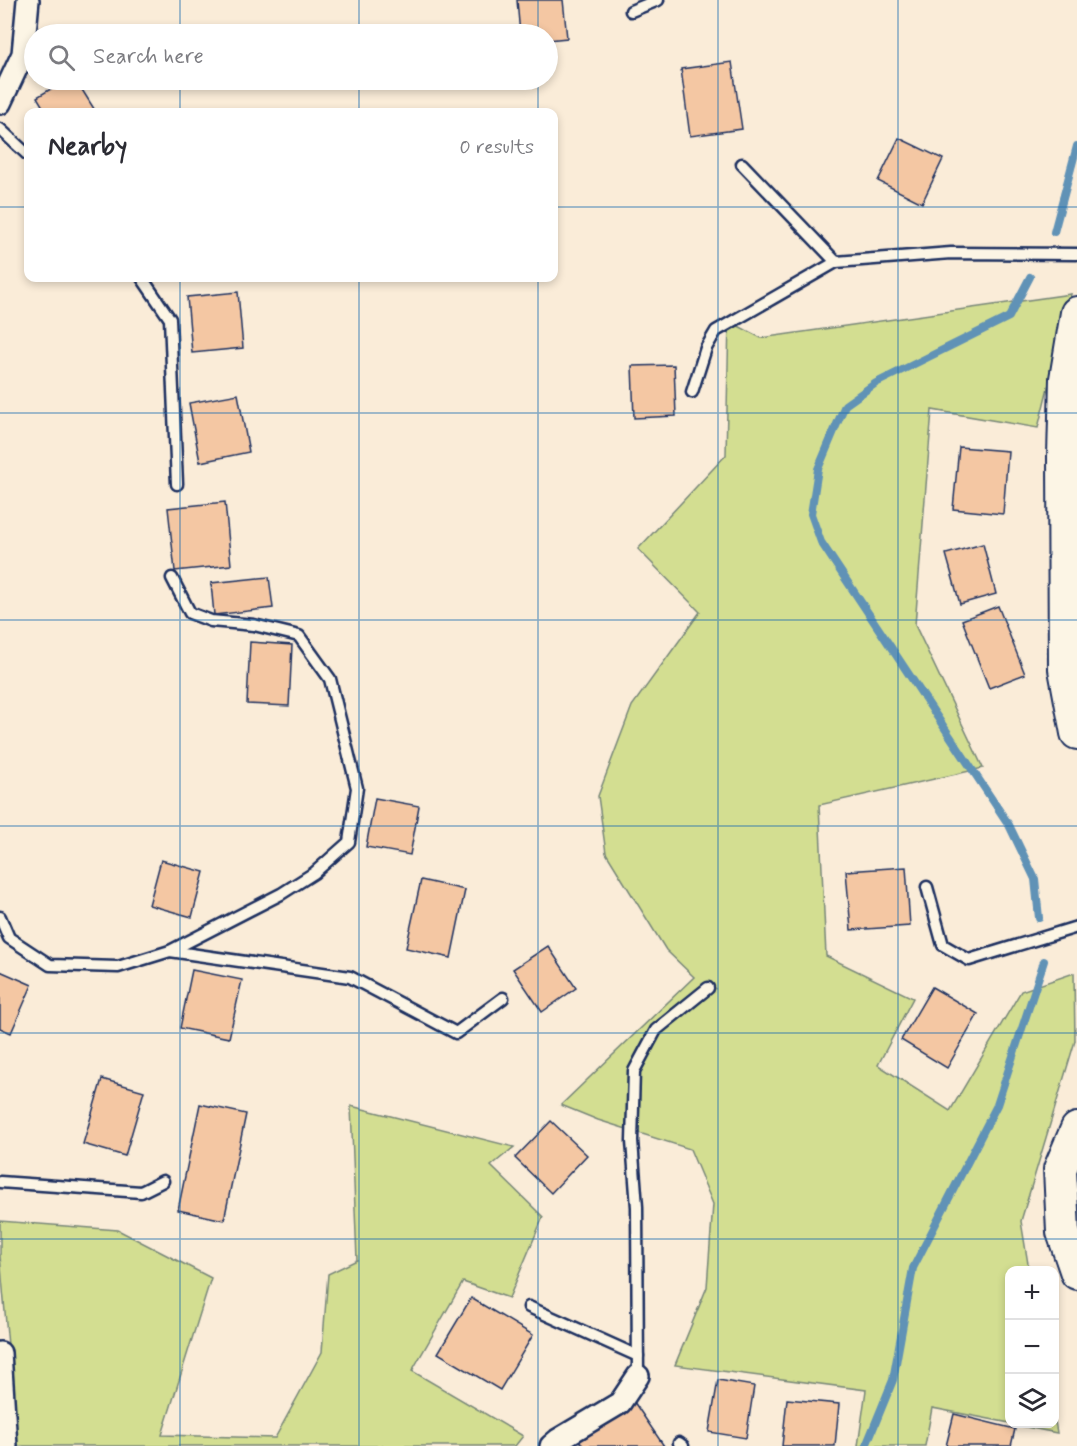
<!DOCTYPE html>
<html lang="en">
<head>
<meta charset="utf-8">
<style>
  body { margin:0; font-family:Mynerve,sans-serif; background:#f2f2f3; color:#2b2b33 }
  .controls { position:absolute; right:18px; bottom:18px; display:grid; overflow:hidden; border-radius:12px; box-shadow:0 3px 9px #0003 }
  .controls button { width:54px; height:54px; display:grid; place-items:center; padding:0; border:0; border-bottom:2px solid #e1e1e2; background:#fff; color:#2b2b33; font:30px sans-serif }
  .list { margin:0; padding:0; list-style:none }
  h2 { display:flex; justify-content:space-between; align-items:center; height:78px; margin:0; padding:0 24px; font-size:26px }
  h2 small { font-size:20px; font-weight:400; color:#7c7c81 }
  .icon { flex:none; width:33px; height:33px; fill:none; stroke:currentColor; stroke-width:2; stroke-linecap:round; stroke-linejoin:round }
  .map { position:relative; flex:none; width:1077px; height:1446px; overflow:hidden }
  .search { position:absolute; background:#fff; box-shadow:0 3px 9px #0003; left:24px; top:24px; width:534px; height:66px; display:flex; align-items:center; gap:15px; box-sizing:border-box; padding:0 21px; border-radius:33px; color:#7c7c81; font-size:22px }
  .panel { position:absolute; background:#fff; box-shadow:0 3px 9px #0003; left:24px; top:108px; width:534px; height:174px; border-radius:12px }
  .map>svg:first-child { display:block }
  .green { fill:#d3de91; stroke:#778678; stroke-width:1.5 }
  .lines { fill:none; stroke-linecap:round; stroke-linejoin:round }
  .stream { stroke:#6192b6; stroke-width:8 }
  .building { fill:#f4c7a3; stroke:#1b2f5e; stroke-width:1.5 }
  .lane-casing { stroke:#1b2f5e; stroke-width:15 }
  .street-casing { stroke:#1b2f5e; stroke-width:26 }
  .secondary-casing { stroke:#1b2f5e; stroke-width:36 }
  .lane { stroke:#fcf5e5; stroke-width:10 }
  .street { stroke:#fcf5e5; stroke-width:21 }
  .secondary { stroke:#fcf5e5; stroke-width:32 }
  .grid { fill:none; stroke:#1f6fb2; stroke-width:1.5; stroke-opacity:0.55 }
</style>
</head>
<body>
<div class="map">
<svg width="1077" height="1446" viewBox="0 0 1077 1446">
  <rect width="100%" height="100%" fill="#faecd8"/>
  <filter id="ink" filterUnits="userSpaceOnUse"><feTurbulence type="fractalNoise" baseFrequency=".0167" numOctaves="2"/><feDisplacementMap in="SourceGraphic" scale="12" xChannelSelector="R" yChannelSelector="G"/><feConvolveMatrix kernelMatrix="1 2 1 2 8 2 1 2 1" color-interpolation-filters="sRGB"/></filter>
  <g filter="url(#ink)">
    <g class="green">
      <path d="M1071,294L1038,428L932,410L915,625L983,768L819,805L826,956L913,998L878,1065L950,1111L1021,991L1074,973L1075,1041L1021,1221L1029,1270H1010V1423L932,1408L925,1446H858L866,1390L675,1365L707,1287L713,1204L690,1149L598,1120L561,1105L694,977L666,950L606,853L598,796L632,706L700,612L638,549L726,455L729,321L761,338Z"/>
      <path d="M351,1106L514,1147L491,1166L543,1217L509,1298L463,1282L412,1371L523,1436L515,1446H17L0,1256V1221L118,1230L211,1278L162,1435L275,1438L322,1352L328,1274L357,1260Z"/>
      <path d="M1055,1421L1057,1433L1010,1424H1054Z"/>
    </g>
    <g class="lines">
      <g class="stream">
        <path d="M1054,232L1077,146"/>
        <path d="M1030,277L1009,317L876,383L845,405L818,469L811,514L821,542L1009,825L1035,879L1039,918"/>
        <path d="M866,1446L893,1380L913,1268L997,1105L1044,961"/>
      </g>
    </g>
    <g class="building">
      <path d="M517,0H563L567,38L548,40V34H520Z"/>
      <path d="M732,62L742,129L690,136L681,69Z"/>
      <path d="M66,80H76L96,112H46L37,97Z"/>
      <path d="M899,138L943,159L922,203L878,181Z"/>
      <path d="M238,292L243,348L192,353L187,297Z"/>
      <path d="M674,365L676,416L634,418L632,366Z"/>
      <path d="M238,394L249,452L200,462L189,403Z"/>
      <path d="M959,447L1008,451L1003,514L953,509Z"/>
      <path d="M225,502L231,565L175,571L168,508Z"/>
      <path d="M983,544L996,594L960,604L946,554Z"/>
      <path d="M269,577L273,608L214,615L211,583Z"/>
      <path d="M998,606L1025,674L989,688L962,620Z"/>
      <path d="M250,642L292,645L289,706L247,704Z"/>
      <path d="M375,798L419,806L410,855L366,847Z"/>
      <path d="M161,860L204,872L192,917L149,905Z"/>
      <path d="M906,867L910,926L851,930L846,871Z"/>
      <path d="M421,880L465,890L451,958L406,948Z"/>
      <path d="M548,946L576,988L542,1012L513,969Z"/>
      <path d="M192,970L242,980L229,1038L180,1028Z"/>
      <path d="M0,971L32,985L11,1033L0,1028Z"/>
      <path d="M932,987L978,1014L947,1068L901,1040Z"/>
      <path d="M102,1079L144,1091L125,1156L83,1144Z"/>
      <path d="M200,1104L246,1114L224,1220L178,1210Z"/>
      <path d="M551,1121L587,1155L551,1193L515,1158Z"/>
      <path d="M471,1298L533,1335L500,1390L438,1353Z"/>
      <path d="M718,1380L754,1386L746,1438L709,1432Z"/>
      <path d="M787,1399L839,1404L835,1446H782Z"/>
      <path d="M634,1402L664,1446H583L579,1440Z"/>
      <path d="M954,1414L1015,1429L1011,1446H946Z"/>
    </g>
    <g class="lines">
      <g class="lane-casing">
        <g id="lane">
          <path d="M631,11L658,0"/>
          <path d="M0,129L28,155"/>
          <path d="M742,164L836,262"/>
          <path d="M142,278L170,319L177,484"/>
          <path d="M692,392L706,348L716,331L836,262L951,253L1077,254"/>
          <path d="M927,887L943,945L969,960L1077,927"/>
          <path d="M0,917L9,938L50,965L118,967L170,951L281,894L314,873L349,842L357,788L330,679L299,636L254,625L211,621L190,613L172,578"/>
          <path d="M170,951L350,977L456,1033L503,998"/>
          <path d="M0,1182L141,1192L163,1181"/>
          <path d="M529,1307L638,1356"/>
          <path d="M638,1376L637,1207L632,1141L634,1071L656,1030L708,988"/>
          <path d="M679,1443L683,1446"/>
        </g>
      </g>
      <g class="street-casing">
        <g id="street">
          <path d="M0,103L23,54L28,0"/>
          <path d="M0,1353L6,1446"/>
          <path d="M551,1446L558,1440L620,1403L638,1376"/>
        </g>
      </g>
      <g class="secondary-casing">
        <g id="secondary">
          <path d="M1077,313L1066,379L1064,456L1065,669L1077,733"/>
          <path d="M1077,1129L1060,1169L1063,1232L1077,1273"/>
        </g>
      </g>
      <use href="#lane" class="lane"/>
      <use href="#street" class="street"/>
      <use href="#secondary" class="secondary"/>
    </g>
  </g>
  <path class="grid" d="M180,0V34M359,0V34M538,0V34M718,0V1446M898,0V1446M180,80V112M359,80V112M538,80V112M0,207H28M554,207H1077M180,278V1446M359,278V1446M538,278V1446M0,413H1077M0,620H1077M0,826H1077M0,1033H1077M0,1239H1077"/>
</svg>
<div class="controls">
<button>+</button>
<button>−</button>
<button><svg class="icon" aria-label="layers" viewBox="0 0 24 24"><path d="M12 4l9 5-9 5-9-5zM3 14l9 5 9-5"/></svg></button>
</div>
<div class="search"><svg class="icon" aria-label="search" viewBox="0 0 24 24"><circle cx="10" cy="10" r="6"/><path d="M15 15l6 6"/></svg>Search here</div>
<section class="panel">
<h2>Nearby<small>0 results</small></h2>
<ul class="list">
</ul>
</section>
</div>
</body>
</html>
